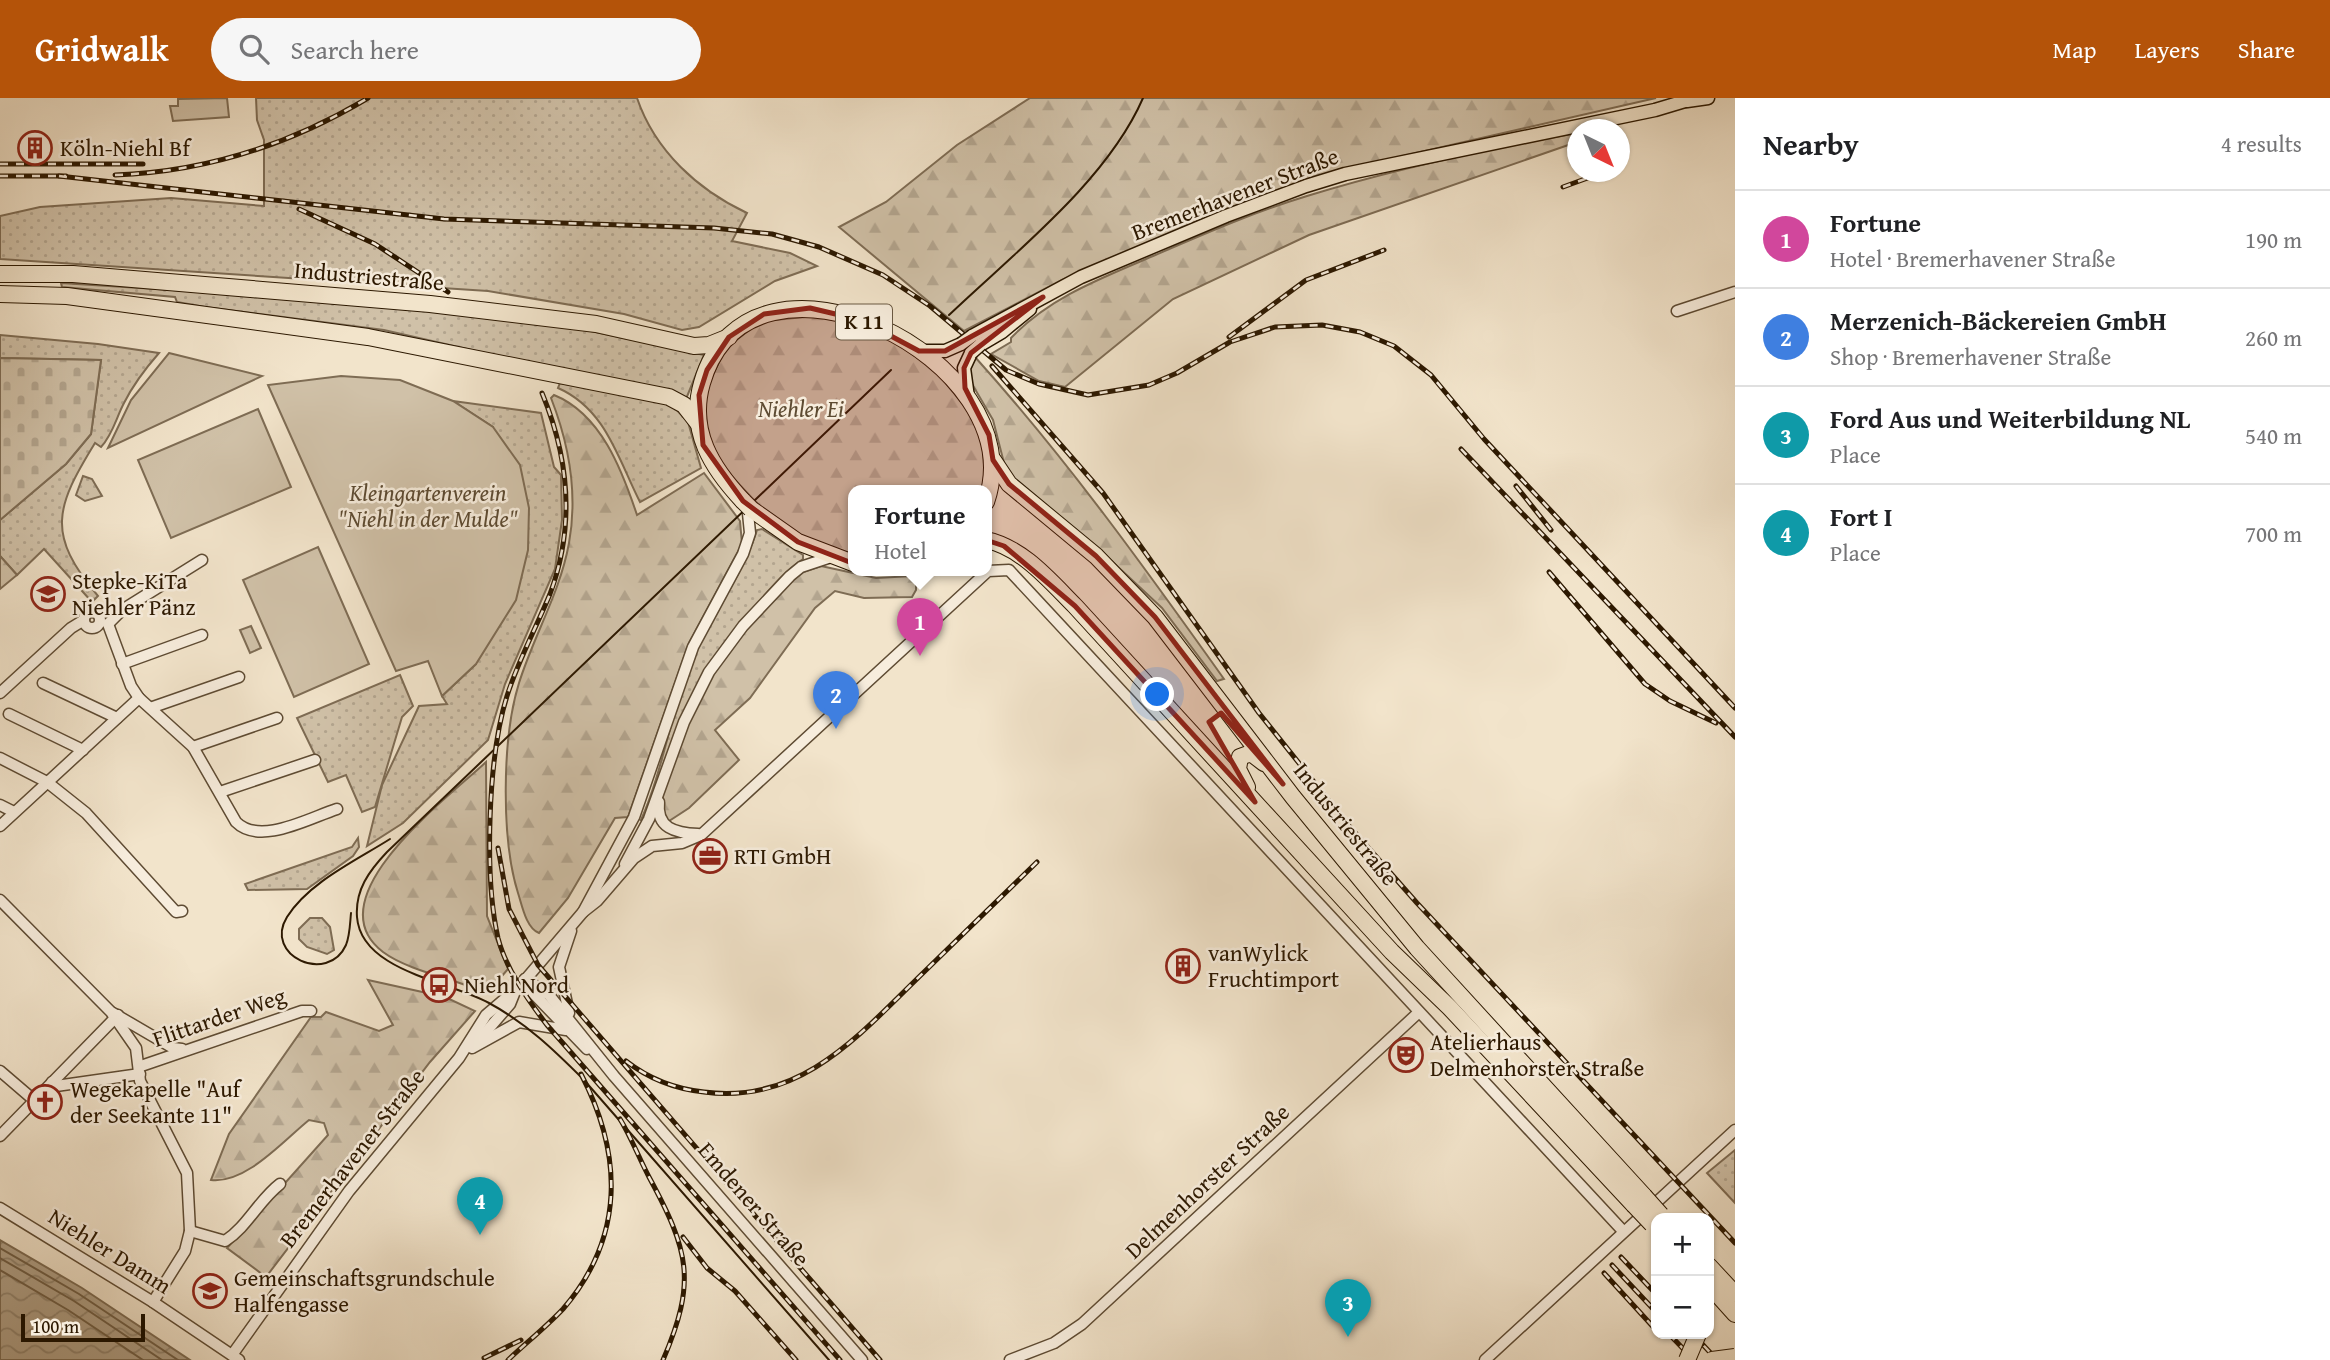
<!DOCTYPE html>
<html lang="en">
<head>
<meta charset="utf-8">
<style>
  body { margin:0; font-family:"Gentium Book Plus",serif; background:#f6f6f6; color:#202124 }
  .controls { position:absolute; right:21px; bottom:21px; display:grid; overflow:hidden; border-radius:14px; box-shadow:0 2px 5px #0004 }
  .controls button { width:63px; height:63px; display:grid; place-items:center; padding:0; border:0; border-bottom:2px solid #e0e0e0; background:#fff; color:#202124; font:35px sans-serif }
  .compass { position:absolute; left:1567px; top:21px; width:63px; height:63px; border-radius:50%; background:#fff; box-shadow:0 2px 5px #0004; rotate:137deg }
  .scale { position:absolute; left:21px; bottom:18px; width:124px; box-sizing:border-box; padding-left:7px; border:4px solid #2c1800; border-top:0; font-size:19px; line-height:24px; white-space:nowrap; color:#2c1800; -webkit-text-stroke:5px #f7eddd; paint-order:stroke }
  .you { position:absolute; left:1158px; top:597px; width:24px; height:24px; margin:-18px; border:5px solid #fff; border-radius:50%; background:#1a73e8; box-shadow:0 0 0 10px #1a73e833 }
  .badge { display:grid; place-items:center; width:46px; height:46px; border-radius:50%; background:#b45309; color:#fff; font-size:23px; font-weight:700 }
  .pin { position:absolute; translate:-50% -58px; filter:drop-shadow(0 2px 4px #0008) }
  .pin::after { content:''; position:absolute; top:37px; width:24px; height:21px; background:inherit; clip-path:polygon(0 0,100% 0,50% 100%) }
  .popup { position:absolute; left:848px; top:387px; width:144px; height:91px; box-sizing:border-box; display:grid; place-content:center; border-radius:14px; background:#fff; filter:drop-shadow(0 2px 5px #0005); font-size:23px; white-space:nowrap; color:#757577 }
  .popup b { font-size:26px; color:#202124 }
  .popup::after { content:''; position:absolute; left:50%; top:100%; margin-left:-14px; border:14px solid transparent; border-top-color:#fff }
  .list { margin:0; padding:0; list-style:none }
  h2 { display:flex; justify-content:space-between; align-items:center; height:91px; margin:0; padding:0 28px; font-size:30px }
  h2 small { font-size:23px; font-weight:400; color:#757577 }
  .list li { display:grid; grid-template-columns:46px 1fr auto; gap:21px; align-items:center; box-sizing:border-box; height:98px; padding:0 28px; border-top:2px solid #e0e0e0 }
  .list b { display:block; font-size:26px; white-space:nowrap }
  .list p { margin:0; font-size:23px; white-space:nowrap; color:#757577 }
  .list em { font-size:23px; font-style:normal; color:#757577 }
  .icon { flex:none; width:38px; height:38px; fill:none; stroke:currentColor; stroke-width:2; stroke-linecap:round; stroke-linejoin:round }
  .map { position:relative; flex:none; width:1735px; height:1262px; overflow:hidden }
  header { display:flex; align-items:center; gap:42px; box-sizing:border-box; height:98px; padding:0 35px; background:#b45309; color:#fff }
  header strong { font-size:33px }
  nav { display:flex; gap:38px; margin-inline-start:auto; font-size:24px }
  .search { width:490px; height:63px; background:#f6f6f6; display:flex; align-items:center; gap:18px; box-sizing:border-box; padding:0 24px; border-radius:38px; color:#757577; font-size:26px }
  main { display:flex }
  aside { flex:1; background:#fff }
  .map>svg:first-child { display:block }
  .grass { fill:url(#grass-dots); stroke:#7e6c54; stroke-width:2 }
  .forest { fill:url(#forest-firs); stroke:#7e6c54; stroke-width:2 }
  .cemetery { fill:url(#cemetery-stones); stroke:#7e6c54; stroke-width:2 }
  .garden { fill:#d0c1a8; stroke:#7e6c54; stroke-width:2 }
  .water { fill:url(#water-waves); stroke:#7b6950; stroke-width:2 }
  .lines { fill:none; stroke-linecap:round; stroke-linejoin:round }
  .shore { stroke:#6e5c43; stroke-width:2 }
  .minor-casing { stroke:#5e4b33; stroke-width:13 }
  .major-casing { stroke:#2c1800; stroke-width:15 }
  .highway-casing { stroke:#2c1800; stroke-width:18 }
  .minor { stroke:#f7eddd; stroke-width:10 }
  .major { stroke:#f2e4cb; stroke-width:12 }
  .highway { stroke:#f2e4cb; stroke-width:16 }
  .tram { stroke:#2c1800; stroke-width:2 }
  .rail-casing { stroke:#2c1800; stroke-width:5 }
  .rail { stroke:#f7eddd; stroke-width:2.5; stroke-dasharray:8; stroke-linecap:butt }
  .major-bridge-casing { stroke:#2c1800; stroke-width:15; stroke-linecap:butt }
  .highway-bridge-casing { stroke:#2c1800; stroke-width:18; stroke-linecap:butt }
  .major-bridge { stroke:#f2e4cb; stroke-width:12 }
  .highway-bridge { stroke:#f2e4cb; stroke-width:16 }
  .marked { fill:#8f2418; fill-opacity:0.2; stroke:#8f2418; stroke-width:5; stroke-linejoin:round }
  .labels { text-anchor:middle; stroke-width:5; stroke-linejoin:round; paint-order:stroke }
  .shield { fill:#f7eddd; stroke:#695842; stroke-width:2 }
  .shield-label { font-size:21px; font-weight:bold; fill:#2c1800 }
  .poi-label { font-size:23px; fill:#2c1800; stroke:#f7eddd; text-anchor:start }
  .street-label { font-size:23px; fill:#2c1800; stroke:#f7eddd }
  .park-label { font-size:23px; font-style:italic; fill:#5d4b32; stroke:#f7eddd }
</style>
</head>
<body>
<header>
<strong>Gridwalk</strong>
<div class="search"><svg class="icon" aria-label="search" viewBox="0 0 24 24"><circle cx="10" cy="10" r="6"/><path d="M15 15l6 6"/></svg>Search here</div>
<nav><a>Map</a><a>Layers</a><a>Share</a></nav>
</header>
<main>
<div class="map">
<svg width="1735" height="1262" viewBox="0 0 1735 1262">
  <defs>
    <pattern id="grass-dots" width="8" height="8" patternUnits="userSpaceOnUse" patternTransform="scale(1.75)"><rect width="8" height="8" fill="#d0c1a8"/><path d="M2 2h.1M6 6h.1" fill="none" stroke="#b3a58f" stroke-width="1.8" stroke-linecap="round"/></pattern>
    <pattern id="forest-firs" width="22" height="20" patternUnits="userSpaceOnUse" patternTransform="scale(1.75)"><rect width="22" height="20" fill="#d0c1a8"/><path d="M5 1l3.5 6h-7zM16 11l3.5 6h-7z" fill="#b3a58f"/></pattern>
    <pattern id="cemetery-stones" width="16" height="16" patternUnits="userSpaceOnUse" patternTransform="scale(1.75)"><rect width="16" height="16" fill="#d0c1a8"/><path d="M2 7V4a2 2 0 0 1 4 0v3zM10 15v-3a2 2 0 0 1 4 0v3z" fill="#b3a58f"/></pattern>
    <pattern id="water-waves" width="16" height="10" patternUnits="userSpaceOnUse" patternTransform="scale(1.75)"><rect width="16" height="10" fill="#af9f86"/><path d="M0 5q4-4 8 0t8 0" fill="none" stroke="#8f816b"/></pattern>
  </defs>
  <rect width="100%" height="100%" fill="#f2e4cb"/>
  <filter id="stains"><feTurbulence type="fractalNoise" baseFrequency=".00286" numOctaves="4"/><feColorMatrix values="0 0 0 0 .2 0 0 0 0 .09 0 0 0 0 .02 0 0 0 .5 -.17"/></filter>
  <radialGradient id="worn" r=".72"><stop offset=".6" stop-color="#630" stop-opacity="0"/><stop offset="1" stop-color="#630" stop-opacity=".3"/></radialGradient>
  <g class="grass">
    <path d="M256,0H637C655,53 698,92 747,115L732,143L790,155L817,168L775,183L699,229L682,232L624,216L488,193L0,161V118L40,109L171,100L264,108V42L257,22Z"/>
    <path d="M61,185L315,201L553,225L704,257L686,301L384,232L205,209L177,204L175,199L62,189Z"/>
    <path d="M0,237L98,246L159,255C145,271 133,287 124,305C116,320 113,336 101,349L95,345C55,410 46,436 98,498L92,504L44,451L17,477L0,458V422L66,366L91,336L101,262L0,260Z"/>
    <path d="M560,285L671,306L688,324L701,370L640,404C618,361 606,311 558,290Z"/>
    <path d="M453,303L541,315L554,369L561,377L562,422L555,471L505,586L488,642L403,725L367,748L382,687L419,608L447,606L442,598L476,566L493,329Z"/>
    <path d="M83,378L92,381L102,398L85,403L76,397Z"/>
    <path d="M762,431L803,457V461C785,473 771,490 757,506C694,574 674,637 643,722H641C663,672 670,618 690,567C708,520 742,480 757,432Z"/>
    <path d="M400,577L413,608L402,619L375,709L362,714L346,677L328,684L297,620Z"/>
    <path d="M358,740L359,749L353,758L307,791L248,792L245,786L352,749Z"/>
    <path d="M310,820H322L330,829L334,852L327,856L307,849L299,841V831Z"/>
    <path d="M1735,1052V1105L1707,1075Z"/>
  </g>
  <g class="forest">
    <path d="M1030,0H1656L1377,64L1274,93L1062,182L964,233L839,129L886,104L957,47Z"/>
    <path d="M1577,35V44L1309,137L1173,201L1065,289L1039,283L991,256L1011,244V240C1050,199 1102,180 1153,158C1204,136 1254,114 1307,98C1395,71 1487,51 1577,35Z"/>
    <path d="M827,217L890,241L935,272L981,328L986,392H853V461C783,439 753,405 709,350L704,295L726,250L761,223Z"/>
    <path d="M975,259C1066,360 1145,470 1224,581L1217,583L1162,510L1102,454L1012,380L1004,365L993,322L972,286L970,270Z"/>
    <path d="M554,297C601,316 622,372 637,417L704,375L740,423L742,446L689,545L628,719L615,720L568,800L539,835C526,830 522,807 518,795C501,741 502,639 519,585C534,537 560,495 569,445C578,395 569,346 551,300Z"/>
    <path d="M0,458L17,477L0,491Z"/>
    <path d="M821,468L876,480L913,478L916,482V492L912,499L864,500L835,493L815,510L750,600L715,632L739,662L689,710L666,725C664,719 661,710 662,704C663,675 703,590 719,566C741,535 768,508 794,481L803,474Z"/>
    <path d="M486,664L487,818L508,871L489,893H482C453,881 407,872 383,854C312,800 449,699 486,664Z"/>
    <path d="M368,882L445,899L475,913L430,964L266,1179L227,1150L328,1037L324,1025L309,1022C283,1043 246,1086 211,1082L229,1036L311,919H321L326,914L379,933L393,927Z"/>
  </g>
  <path class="cemetery" d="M0,260L101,262L91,336L66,366L0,422Z"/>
  <g class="garden">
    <path d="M227,0L229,19L173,23L170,8H178V1Z"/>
    <path d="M169,255L262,278L108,350L131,302Z"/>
    <path d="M341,278L400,282L453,303L493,329L520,367L529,410L528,452L516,502L476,566L442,598L428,563L396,573L268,287Z"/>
    <path d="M258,311L291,389L171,440L138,362Z"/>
    <path d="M318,449L369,566L294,599L243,482Z"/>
    <path d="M251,528L261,550L250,555L240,532Z"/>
  </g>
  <path class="water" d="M0,1142L82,1190L190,1262H0Z"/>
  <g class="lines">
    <g class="shore">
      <path d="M0,1150L79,1196L178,1262"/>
      <path d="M0,1160L74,1203L162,1262"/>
      <path d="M0,1172L68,1212L143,1262"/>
    </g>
    <g class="minor-casing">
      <g id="minor">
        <path d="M1677,213L1735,194"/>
        <circle cx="92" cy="522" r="8"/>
        <path d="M108,526L131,588L139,600L193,649L236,724C260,748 309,720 337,711"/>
        <path d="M108,526L122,512L202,462"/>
        <path d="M122,566L202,537"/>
        <path d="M43,585L117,620"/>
        <path d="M0,595L71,530L84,522"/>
        <path d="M153,609L239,579"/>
        <path d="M9,616L83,652"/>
        <path d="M193,649L277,620"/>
        <path d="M0,660L47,684L86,715L176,814L182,813"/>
        <path d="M220,694L315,662"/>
        <path d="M659,704C656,730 675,735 698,736"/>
        <path d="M0,707L14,714"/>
        <path d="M0,728L139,600"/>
        <path d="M625,766L649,721L684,624L709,574L743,528L790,478L801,469L831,459"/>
        <path d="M0,802L111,914L136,950L140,983L187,1075L190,1133L185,1153L153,1204"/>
        <path d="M583,814L597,803L634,760L652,748L682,745L701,737L988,473L1009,472L1623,1133"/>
        <path d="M525,881L549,897L614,978L862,1262"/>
        <path d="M525,881L533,895L587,951"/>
        <path d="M113,915L173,950L182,951"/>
        <path d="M569,915L559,869L571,833"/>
        <path d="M479,942L510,906L516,891"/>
        <path d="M472,950L519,924L566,932"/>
        <path d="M141,968L302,913H311"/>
        <path d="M0,973L35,1003"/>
        <path d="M52,984L56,988L140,976"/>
        <path d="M0,1038L118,917"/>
        <path d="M0,1110L153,1204L239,1262"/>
        <path d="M190,1133L225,1143C247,1129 259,1102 280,1086"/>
        <path d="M232,1257L349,1093L459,960L486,917L520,888L583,814L634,719L693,549L743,456L750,435L748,415"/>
        <path d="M1010,1262L1054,1245L1082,1226L1418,915"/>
        <path d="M1485,1262L1735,1032"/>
      </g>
    </g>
    <g class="major-casing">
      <g id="major">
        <path d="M1687,3L1708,0"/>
        <path d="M972,238L1081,179L1226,118L1306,88L1345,76L1655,12L1695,0"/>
        <path d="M980,247L1002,234L1030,211"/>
        <path d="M919,253H945L961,246"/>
        <path d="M968,299L964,270L971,255"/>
      </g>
    </g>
    <g class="highway-casing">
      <g id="highway">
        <path d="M0,176H73L430,206L596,226L694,248L709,247L729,239"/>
        <path d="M0,196L67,198L368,239L669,299L684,307L698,325"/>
        <path d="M993,362L1009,386L1096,458L1155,519L1293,699L1417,850L1644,1098"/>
        <path d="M743,403C712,370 688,333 702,285C749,121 1036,261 986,404"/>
        <path d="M751,411L798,444L853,465"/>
        <path d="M986,442C1022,449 1051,484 1075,508L1392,854L1450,910L1634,1107"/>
        <path d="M1247,689L1238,671L1240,659L1251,655L1264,665"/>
        <path d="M1709,1168L1735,1196"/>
        <path d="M1709,1187L1735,1216"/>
      </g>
    </g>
    <use href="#minor" class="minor"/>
    <use href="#major" class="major"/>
    <use href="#highway" class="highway"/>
    <g class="tram">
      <path d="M949,217C1014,155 1107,83 1143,0"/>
      <path d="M351,815C350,825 350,837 346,847C328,887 263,858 287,819C309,784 357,762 390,741"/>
      <path d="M829,1262L584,982C554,952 526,925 489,905C449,883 361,873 357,819C355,792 369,773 387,754L891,272"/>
    </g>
    <g class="rail-casing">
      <g id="rail">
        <path d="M0,66H143"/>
        <path d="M115,77C205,74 291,46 368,0"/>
        <path d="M0,78H66"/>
        <path d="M59,78L444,121L714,130L772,136L819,149L883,177L930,208L1006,272L1039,286L1088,297L1149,287L1177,275L1230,244L1275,229L1322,227L1360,234L1394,248L1431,277L1484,341L1735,610"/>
        <path d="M1563,89L1604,74"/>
        <path d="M299,111L375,146L448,194"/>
        <path d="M1229,239L1306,182L1384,152"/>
        <path d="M992,268L1103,395L1259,615L1350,729L1417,805L1735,1145"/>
        <path d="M542,295C569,360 575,429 550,496C536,530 518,563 507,598C488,658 484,778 498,840C506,871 528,902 547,927L840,1262"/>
        <path d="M1461,351L1735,639"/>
        <path d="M1516,388L1551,432"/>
        <path d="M1549,474L1645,586L1670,603L1716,625"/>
        <path d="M498,750L509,811L538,867L880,1262"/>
        <path d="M626,963C649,981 676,991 704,994C801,1007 860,936 923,875C961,838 999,801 1037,764"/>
        <path d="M620,1021C631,1039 639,1060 649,1079C689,1153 697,1183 663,1262"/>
        <path d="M683,1139L707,1170L735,1193L796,1262"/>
        <path d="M1621,1159L1656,1196"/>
        <path d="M1612,1167L1656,1214"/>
        <path d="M1604,1175L1656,1232"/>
        <path d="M1669,1236L1694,1262"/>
        <path d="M1693,1236L1717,1262"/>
        <path d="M484,1260L521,1242"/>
        <path d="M508,1262C526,1245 546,1229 563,1211C625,1139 623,1057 581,976"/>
      </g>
    </g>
    <use href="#rail" class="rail"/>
    <g class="major-bridge-casing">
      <g id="major-bridge">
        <path d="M961,246L972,238"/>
        <path d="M971,255L980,247"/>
      </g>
    </g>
    <g class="highway-bridge-casing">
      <g id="highway-bridge">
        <path d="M743,403L751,411"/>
        <path d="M1644,1098L1661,1117"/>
        <path d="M1634,1107L1652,1126"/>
        <path d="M1687,1262L1698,1236"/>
        <path d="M1712,1262L1735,1259"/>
      </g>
    </g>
    <use href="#major-bridge" class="major-bridge"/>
    <use href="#highway-bridge" class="highway-bridge"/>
  </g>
  <path class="marked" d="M1043,199L971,255L964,270L965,290L989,337L993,362L1009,386L1096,458L1155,519L1283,686L1221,615L1209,624L1255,704L1075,508L1004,448L983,441L959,444L929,463L889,471L852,465L798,444L743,403L703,347L699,297L707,272L729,239L764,216L810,210L861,222L919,253H945Z"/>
  <defs>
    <g id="building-ring" transform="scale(1.75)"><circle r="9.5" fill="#f7eddd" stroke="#8f2418" stroke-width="1.5"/><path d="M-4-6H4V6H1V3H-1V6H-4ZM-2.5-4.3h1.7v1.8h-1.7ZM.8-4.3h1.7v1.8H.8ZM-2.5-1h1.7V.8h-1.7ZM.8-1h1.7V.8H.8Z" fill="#8f2418"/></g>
    <g id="school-ring" transform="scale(1.75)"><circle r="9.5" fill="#f7eddd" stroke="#8f2418" stroke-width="1.5"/><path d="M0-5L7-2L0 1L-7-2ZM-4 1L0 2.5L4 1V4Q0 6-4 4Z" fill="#8f2418"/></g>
    <g id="office-ring" transform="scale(1.75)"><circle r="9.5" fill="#f7eddd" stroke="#8f2418" stroke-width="1.5"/><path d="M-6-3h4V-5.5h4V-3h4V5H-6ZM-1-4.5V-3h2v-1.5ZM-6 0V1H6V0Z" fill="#8f2418"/></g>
    <g id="bus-ring" transform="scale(1.75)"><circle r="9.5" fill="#f7eddd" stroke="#8f2418" stroke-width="1.5"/><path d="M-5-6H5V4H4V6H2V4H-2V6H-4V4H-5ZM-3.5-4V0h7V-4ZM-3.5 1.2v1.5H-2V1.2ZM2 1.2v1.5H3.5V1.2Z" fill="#8f2418"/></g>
    <g id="theatre-ring" transform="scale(1.75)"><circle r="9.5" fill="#f7eddd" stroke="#8f2418" stroke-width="1.5"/><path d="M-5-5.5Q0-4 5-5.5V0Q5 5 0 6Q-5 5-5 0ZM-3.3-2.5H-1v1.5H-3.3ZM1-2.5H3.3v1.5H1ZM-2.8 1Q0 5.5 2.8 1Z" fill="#8f2418"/></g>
    <g id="church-ring" transform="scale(1.75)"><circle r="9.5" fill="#f7eddd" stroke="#8f2418" stroke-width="1.5"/><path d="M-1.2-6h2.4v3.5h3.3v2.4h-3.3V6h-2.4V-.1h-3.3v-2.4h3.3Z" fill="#8f2418"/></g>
  </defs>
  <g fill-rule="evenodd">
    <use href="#building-ring" x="35" y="50"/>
    <use href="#school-ring" x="48" y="496"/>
    <use href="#office-ring" x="710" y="758"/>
    <use href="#building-ring" x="1183" y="868"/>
    <use href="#bus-ring" x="439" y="887"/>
    <use href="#theatre-ring" x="1406" y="957"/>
    <use href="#church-ring" x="45" y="1004"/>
    <use href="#school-ring" x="210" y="1193"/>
  </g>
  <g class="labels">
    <rect class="shield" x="836" y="206.5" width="56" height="35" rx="5"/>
    <g class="shield-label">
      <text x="864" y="231">K 11</text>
    </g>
    <g class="poi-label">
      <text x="60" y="58">Köln-Niehl Bf</text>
      <text x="72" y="491">Stepke-KiTa<tspan x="72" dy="26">Niehler Pänz</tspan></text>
      <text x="734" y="766">RTI GmbH</text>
      <text x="1208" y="863">vanWylick<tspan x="1208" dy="26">Fruchtimport</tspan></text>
      <text x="464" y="895">Niehl Nord</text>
      <text x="1430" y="952">Atelierhaus<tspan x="1430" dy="26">Delmenhorster Straße</tspan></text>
      <text x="70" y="999">Wegekapelle "Auf<tspan x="70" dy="26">der Seekante 11"</tspan></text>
      <text x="234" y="1188">Gemeinschaftsgrundschule<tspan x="234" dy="26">Halfengasse</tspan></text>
    </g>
    <g class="street-label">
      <text transform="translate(1235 96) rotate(-21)" y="8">Bremerhavener Straße</text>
      <text transform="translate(369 178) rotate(5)" y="8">Industriestraße</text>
      <text transform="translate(1346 726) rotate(51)" y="8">Industriestraße</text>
      <text transform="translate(219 919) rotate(-19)" y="8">Flittarder Weg</text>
      <text transform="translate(352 1060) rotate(-52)" y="8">Bremerhavener Straße</text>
      <text transform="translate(1207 1083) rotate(-43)" y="8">Delmenhorster Straße</text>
      <text transform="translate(754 1106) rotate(49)" y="8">Emdener Straße</text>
      <text transform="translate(110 1153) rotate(32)" y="8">Niehler Damm</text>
    </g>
    <g class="park-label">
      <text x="801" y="319">Niehler Ei</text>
      <text x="428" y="403">Kleingartenverein<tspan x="428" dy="26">"Niehl in der Mulde"</tspan></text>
    </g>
  </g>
  <rect width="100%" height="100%" filter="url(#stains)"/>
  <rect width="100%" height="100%" fill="url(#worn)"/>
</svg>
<div class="controls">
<button>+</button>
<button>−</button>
</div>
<svg class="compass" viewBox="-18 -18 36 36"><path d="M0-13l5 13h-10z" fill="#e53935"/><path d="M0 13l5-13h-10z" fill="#757577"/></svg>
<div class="scale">100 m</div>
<div class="you"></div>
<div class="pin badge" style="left:920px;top:558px;background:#d1479c">1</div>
<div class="popup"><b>Fortune</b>Hotel</div>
<div class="pin badge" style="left:836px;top:631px;background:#3f7fe0">2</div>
<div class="pin badge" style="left:1348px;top:1239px;background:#0f9aa8">3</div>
<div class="pin badge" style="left:480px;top:1137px;background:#0f9aa8">4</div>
</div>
<aside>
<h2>Nearby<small>4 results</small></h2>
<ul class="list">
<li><span class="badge" style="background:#d1479c">1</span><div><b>Fortune</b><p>Hotel · Bremerhavener Straße</p></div><em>190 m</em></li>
<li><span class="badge" style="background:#3f7fe0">2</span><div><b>Merzenich-Bäckereien GmbH</b><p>Shop · Bremerhavener Straße</p></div><em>260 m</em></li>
<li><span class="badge" style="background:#0f9aa8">3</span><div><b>Ford Aus und Weiterbildung NL</b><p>Place</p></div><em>540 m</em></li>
<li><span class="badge" style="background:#0f9aa8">4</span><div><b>Fort I</b><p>Place</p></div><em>700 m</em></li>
</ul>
</aside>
</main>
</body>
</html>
